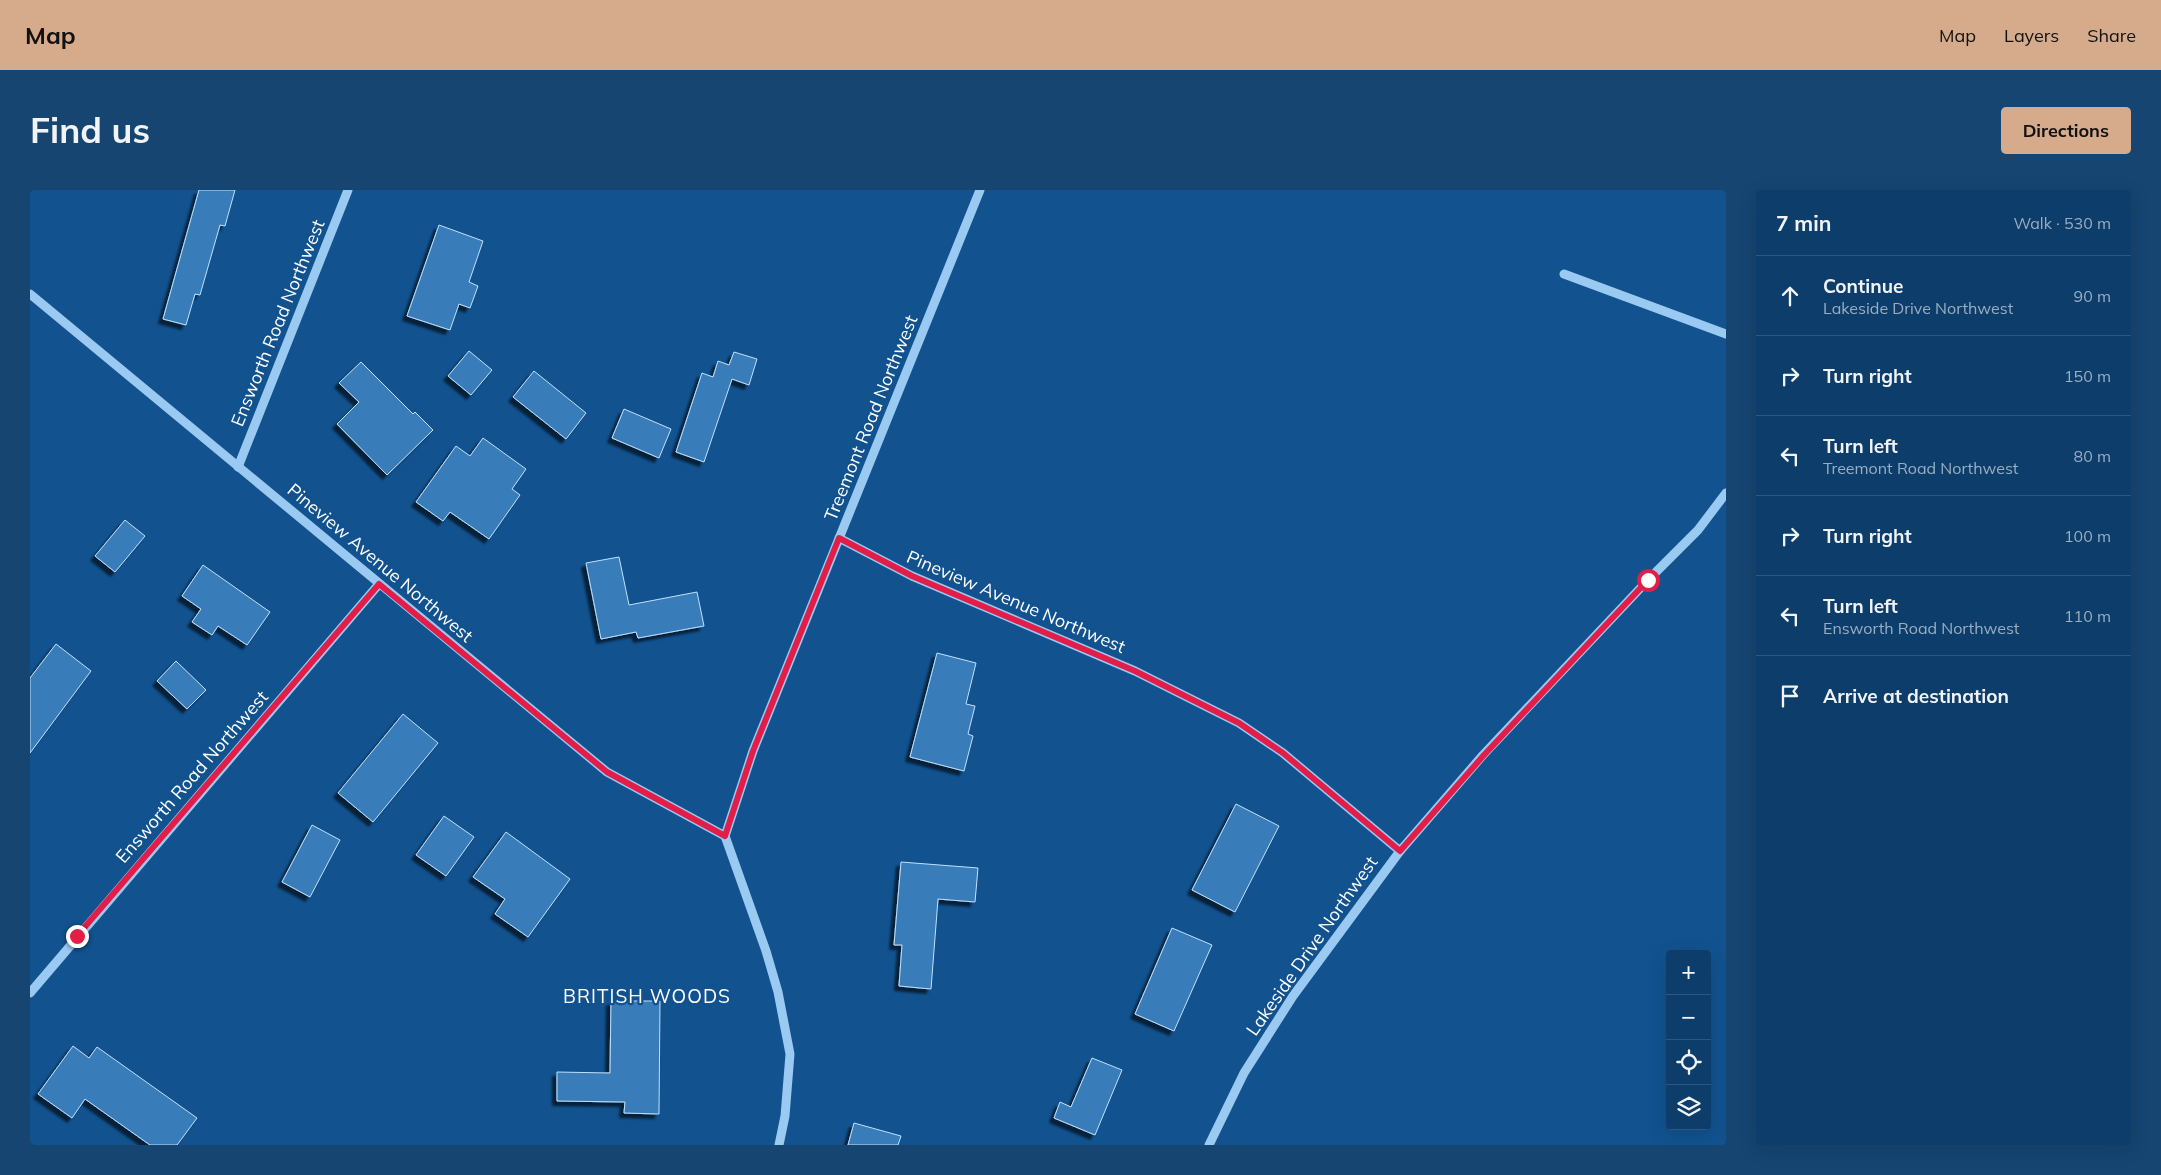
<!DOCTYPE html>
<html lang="en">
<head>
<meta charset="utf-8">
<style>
  body { margin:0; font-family:Mulish,sans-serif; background:#164571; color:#f1f3f6 }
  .controls { position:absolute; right:15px; bottom:15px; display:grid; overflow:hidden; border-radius:5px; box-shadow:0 5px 20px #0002 }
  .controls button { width:45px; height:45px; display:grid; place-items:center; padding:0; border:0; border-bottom:1px solid #2d577e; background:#0d3e6b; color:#f1f3f6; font:25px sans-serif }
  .stop { position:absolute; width:15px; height:15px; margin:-11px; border:4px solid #e11d48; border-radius:50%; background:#fff }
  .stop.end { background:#e11d48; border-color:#fff; box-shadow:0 1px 5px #0008 }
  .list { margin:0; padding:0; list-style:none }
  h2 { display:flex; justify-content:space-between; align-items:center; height:65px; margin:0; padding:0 20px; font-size:21px }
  h2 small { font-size:16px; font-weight:400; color:#9aaec1 }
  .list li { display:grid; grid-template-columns:32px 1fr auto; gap:15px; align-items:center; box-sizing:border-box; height:80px; padding:0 20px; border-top:1px solid #2d577e }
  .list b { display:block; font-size:19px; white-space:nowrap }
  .list p { margin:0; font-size:16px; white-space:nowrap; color:#9aaec1 }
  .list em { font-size:16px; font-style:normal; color:#9aaec1 }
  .icon { flex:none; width:28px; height:28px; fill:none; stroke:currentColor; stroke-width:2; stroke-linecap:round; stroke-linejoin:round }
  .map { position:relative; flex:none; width:1696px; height:955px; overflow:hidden; border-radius:5px }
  header { display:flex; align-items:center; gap:30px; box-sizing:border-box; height:70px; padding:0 25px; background:#d6ab8b; color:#111 }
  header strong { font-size:24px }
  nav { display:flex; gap:28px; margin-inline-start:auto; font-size:18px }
  .intro { display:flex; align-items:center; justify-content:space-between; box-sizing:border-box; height:120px; padding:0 30px }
  h1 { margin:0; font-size:35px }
  .button { padding:12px 22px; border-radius:5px; background:#d6ab8b; color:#111; font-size:18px; font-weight:700 }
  main { display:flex; gap:30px; padding:0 30px }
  aside { flex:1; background:#0d3e6b; border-radius:5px; box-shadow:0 5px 20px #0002 }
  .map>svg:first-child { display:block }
  .building { fill:#397cb9; stroke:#c1e1fd; filter:url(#shadow) }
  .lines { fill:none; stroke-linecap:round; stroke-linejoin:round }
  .minor { stroke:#9ac9f2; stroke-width:9 }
  .route { stroke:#e11d48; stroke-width:6 }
  .labels { text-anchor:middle; stroke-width:4.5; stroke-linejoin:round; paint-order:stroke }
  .street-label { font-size:18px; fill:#fff; stroke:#11528f }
  .neighbourhood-label { font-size:19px; letter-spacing:1px; fill:#fff; stroke:#11528f }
</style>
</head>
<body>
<header>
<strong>Map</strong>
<nav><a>Map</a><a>Layers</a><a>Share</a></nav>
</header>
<div class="intro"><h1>Find us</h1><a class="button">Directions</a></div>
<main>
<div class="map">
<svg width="1696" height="955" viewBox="0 0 1696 955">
  <defs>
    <filter id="shadow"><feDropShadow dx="-4.5" dy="4.5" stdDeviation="1" flood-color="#0009"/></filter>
  </defs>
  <rect width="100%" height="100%" fill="#11528f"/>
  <g class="building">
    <path d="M169,0H205L195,36L190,35L170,105L165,104L156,135L133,129Z"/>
    <path d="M409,35L453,51L439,92L448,96L440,118L429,114L420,140L377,126Z"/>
    <path d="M439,161L462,180L441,205L418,186Z"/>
    <path d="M704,162L727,169L719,195L702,189L674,272L646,262L672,183L683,187L688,171L699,175Z"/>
    <path d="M331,172L383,224L385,222L403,240L357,285L307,234L329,212L309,193Z"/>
    <path d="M504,181L556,223L536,249L483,207Z"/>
    <path d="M594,219L641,239L629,268L582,248Z"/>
    <path d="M453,248L496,279L482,299L490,305L459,349L420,322L413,331L386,312L426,256L440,266Z"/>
    <path d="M95,330L115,346L85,382L65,366Z"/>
    <path d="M589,367L599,415L667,402L674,436L608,448L606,442L571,449L556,373Z"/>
    <path d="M173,375L240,422L217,455L188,436L182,445L162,432L171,419L152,406Z"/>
    <path d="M26,454L61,481L0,563V488Z"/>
    <path d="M907,463L946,473L936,514L945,516L938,544L943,546L934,581L880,567Z"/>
    <path d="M146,471L176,500L157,519L127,491Z"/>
    <path d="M373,524L408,553L343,632L308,603Z"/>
    <path d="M1206,614L1249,636L1205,722L1162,700Z"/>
    <path d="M414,626L444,647L416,686L386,665Z"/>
    <path d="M282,635L310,650L280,707L252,692Z"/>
    <path d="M476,642L540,689L498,747L465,724L475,709L443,687Z"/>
    <path d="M871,672L948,678L945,712L908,709L901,799L869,796L872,755H864Z"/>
    <path d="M1142,738L1182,755L1144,841L1105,824Z"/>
    <path d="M581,811H630L629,924L594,923L595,912L527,911V882L580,883Z"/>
    <path d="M43,856L59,868L67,857L167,928L147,955H120L55,909L42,928L8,904Z"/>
    <path d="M1062,868L1092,880L1065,945L1024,928L1030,912L1041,917Z"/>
    <path d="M824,933L871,946L868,955H818Z"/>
  </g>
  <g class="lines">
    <g class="minor">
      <path d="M1534,84L1696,144"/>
      <path d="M0,104L577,582L695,646"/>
      <path d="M208,277L318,0"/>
      <path d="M809,348L882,386L1105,481L1209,533L1253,563L1370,661"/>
      <path d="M0,803L349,394"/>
      <path d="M749,955L755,926L760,864L748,802L736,761L695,646L723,561L950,0"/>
      <path d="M1179,955L1214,883L1263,806L1370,661L1453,565L1618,390L1668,340L1696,303"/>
    </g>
  </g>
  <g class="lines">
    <path class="route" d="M47,746L349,394L577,582L695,646L723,561L809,348L882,386L1105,481L1209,533L1253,563L1370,661L1454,565L1618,390"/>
  </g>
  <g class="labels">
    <g class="street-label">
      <text transform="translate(248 133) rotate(-68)" y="6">Ensworth Road Northwest</text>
      <text transform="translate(841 228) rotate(-68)" y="6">Treemont Road Northwest</text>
      <text transform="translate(350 373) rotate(40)" y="6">Pineview Avenue Northwest</text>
      <text transform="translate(986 412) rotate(23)" y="6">Pineview Avenue Northwest</text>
      <text transform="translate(162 587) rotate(-49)" y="6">Ensworth Road Northwest</text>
      <text transform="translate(1282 756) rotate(-55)" y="6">Lakeside Drive Northwest</text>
    </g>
    <g class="neighbourhood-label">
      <text x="617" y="813">BRITISH WOODS</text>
    </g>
  </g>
</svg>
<div class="controls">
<button>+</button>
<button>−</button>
<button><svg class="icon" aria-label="locate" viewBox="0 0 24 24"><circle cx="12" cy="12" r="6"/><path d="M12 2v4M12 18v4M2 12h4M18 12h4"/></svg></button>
<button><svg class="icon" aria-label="layers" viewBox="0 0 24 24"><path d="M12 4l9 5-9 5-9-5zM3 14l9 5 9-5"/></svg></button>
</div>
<div class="stop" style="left:1618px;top:390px"></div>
<div class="stop end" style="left:47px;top:746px"></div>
</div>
<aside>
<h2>7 min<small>Walk · 530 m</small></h2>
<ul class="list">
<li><svg class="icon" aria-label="ahead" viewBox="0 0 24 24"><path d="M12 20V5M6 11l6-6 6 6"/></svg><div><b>Continue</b><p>Lakeside Drive Northwest</p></div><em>90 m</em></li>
<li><svg class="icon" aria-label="right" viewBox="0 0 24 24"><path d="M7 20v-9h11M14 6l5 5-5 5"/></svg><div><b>Turn right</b></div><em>150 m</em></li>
<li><svg class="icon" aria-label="left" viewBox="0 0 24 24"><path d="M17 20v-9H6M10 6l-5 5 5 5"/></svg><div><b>Turn left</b><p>Treemont Road Northwest</p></div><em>80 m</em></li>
<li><svg class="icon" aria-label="right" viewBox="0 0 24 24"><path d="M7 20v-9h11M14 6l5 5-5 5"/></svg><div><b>Turn right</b></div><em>100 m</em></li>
<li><svg class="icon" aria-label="left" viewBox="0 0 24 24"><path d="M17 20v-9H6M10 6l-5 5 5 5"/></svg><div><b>Turn left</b><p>Ensworth Road Northwest</p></div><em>110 m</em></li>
<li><svg class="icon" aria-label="arrive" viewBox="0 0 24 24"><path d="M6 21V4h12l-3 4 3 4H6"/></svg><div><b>Arrive at destination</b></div></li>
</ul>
</aside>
</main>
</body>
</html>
